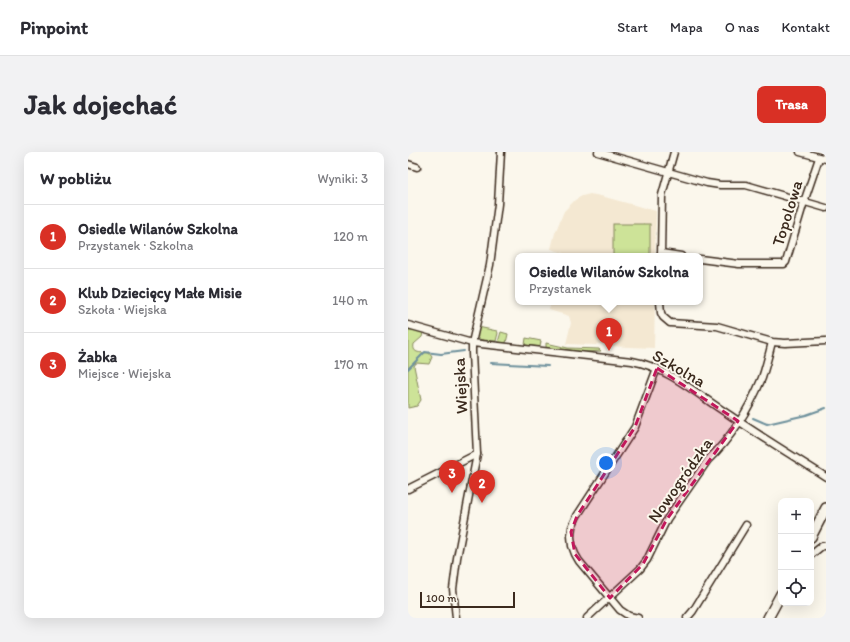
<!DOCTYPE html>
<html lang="pl">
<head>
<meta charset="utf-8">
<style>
  body { margin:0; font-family:Itim,sans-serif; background:#f2f2f3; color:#2b2b33 }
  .controls { position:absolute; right:12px; bottom:12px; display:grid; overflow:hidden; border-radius:8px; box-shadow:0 4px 16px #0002 }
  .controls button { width:36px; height:36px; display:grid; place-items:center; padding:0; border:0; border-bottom:1px solid #e1e1e2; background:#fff; color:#2b2b33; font:20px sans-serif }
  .scale { position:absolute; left:12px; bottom:10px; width:95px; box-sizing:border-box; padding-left:4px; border:2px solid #3b2a1e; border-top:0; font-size:11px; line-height:14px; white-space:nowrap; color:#3b2a1e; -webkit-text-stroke:3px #fbf7ec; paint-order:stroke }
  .you { position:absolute; left:198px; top:311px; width:14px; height:14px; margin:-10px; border:3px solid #fff; border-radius:50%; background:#1a73e8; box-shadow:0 0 0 6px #1a73e833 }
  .badge { display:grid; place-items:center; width:26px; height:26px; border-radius:50%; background:#d93025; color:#fff; font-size:13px; font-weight:700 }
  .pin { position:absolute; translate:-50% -33px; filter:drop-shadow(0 1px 2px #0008) }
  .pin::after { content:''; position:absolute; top:21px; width:14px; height:12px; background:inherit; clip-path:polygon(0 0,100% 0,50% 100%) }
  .popup { position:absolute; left:107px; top:101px; width:188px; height:52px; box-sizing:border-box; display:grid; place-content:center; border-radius:8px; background:#fff; filter:drop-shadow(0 1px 3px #0005); font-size:13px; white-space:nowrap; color:#7c7c81 }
  .popup b { font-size:15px; color:#2b2b33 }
  .popup::after { content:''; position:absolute; left:50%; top:100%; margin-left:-8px; border:8px solid transparent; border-top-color:#fff }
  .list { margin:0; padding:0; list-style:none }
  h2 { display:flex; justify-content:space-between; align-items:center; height:52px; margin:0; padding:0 16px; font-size:17px }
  h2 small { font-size:13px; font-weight:400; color:#7c7c81 }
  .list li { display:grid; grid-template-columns:26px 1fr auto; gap:12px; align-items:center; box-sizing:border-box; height:64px; padding:0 16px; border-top:1px solid #e1e1e2 }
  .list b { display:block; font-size:15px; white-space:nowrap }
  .list p { margin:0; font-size:13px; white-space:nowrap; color:#7c7c81 }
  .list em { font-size:13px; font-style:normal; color:#7c7c81 }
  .icon { flex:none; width:22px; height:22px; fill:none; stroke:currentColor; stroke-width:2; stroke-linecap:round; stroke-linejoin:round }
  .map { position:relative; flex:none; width:418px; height:466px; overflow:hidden; border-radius:8px }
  header { display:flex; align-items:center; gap:24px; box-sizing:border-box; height:56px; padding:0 20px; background:#fff; border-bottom:1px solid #e1e1e2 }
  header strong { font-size:19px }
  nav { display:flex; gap:22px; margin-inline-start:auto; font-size:14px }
  .intro { display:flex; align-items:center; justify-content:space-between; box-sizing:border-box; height:96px; padding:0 24px }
  h1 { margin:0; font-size:28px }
  .button { padding:10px 18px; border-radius:8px; background:#d93025; color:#fff; font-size:14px; font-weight:700 }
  main { display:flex; gap:24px; padding:0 24px }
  aside { flex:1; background:#fff; border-radius:8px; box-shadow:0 4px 16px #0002 }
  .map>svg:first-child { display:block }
  .built { fill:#f4e8d2 }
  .green { fill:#cde398; stroke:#84865b }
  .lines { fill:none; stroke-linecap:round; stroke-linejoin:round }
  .stream { stroke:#6d909c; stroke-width:2 }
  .street-casing { stroke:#3b2a1e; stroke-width:9 }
  .secondary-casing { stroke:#3b2a1e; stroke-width:12 }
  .street { stroke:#fbf7ec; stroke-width:6 }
  .secondary { stroke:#fbf7ec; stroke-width:9 }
  .marked { fill:#c2185b; fill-opacity:0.2; stroke:#c2185b; stroke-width:3; stroke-dasharray:8 5; stroke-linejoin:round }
  .labels { text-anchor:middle; stroke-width:4; stroke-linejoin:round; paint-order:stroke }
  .street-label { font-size:17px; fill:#3b2a1e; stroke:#fbf7ec }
</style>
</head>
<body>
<header>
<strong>Pinpoint</strong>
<nav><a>Start</a><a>Mapa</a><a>O nas</a><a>Kontakt</a></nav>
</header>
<div class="intro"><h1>Jak dojechać</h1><a class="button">Trasa</a></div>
<main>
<aside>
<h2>W pobliżu<small>Wyniki: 3</small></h2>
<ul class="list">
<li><span class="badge">1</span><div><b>Osiedle Wilanów Szkolna</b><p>Przystanek · Szkolna</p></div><em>120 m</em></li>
<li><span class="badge">2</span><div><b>Klub Dziecięcy Małe Misie</b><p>Szkoła · Wiejska</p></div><em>140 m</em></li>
<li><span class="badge">3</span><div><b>Żabka</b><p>Miejsce · Wiejska</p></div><em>170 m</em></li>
</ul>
</aside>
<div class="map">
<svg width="418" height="466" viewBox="0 0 418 466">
  <rect width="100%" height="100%" fill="#fbf7ec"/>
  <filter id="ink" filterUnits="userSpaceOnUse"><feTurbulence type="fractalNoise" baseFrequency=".025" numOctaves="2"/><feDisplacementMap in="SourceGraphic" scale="8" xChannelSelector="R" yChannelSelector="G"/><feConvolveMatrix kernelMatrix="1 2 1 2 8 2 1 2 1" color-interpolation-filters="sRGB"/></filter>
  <g filter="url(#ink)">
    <g class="built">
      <path d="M182,42L193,44L248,59L247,104H155L156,101L143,97L147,81L156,59L167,48L174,44Z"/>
      <path d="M143,150H247L246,196L198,194L196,192H189L188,193L158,192L163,171L161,164L141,158Z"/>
    </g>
    <g class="green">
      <rect x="205" y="72" width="37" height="32"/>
      <path d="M70,175L89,179L90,181L88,189L74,188L71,187L68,181Z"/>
      <path d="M0,178H6L15,181L14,185L6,192C4,203 14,200 21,201L24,205L21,212L8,211L6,214L13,248L9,254L0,256Z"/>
      <path d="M93,180L100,182L98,191L90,190Z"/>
      <path d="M118,186L133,189L132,195L117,193Z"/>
      <path d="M138,191L160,196L191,197L193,199L179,200L138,196Z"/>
    </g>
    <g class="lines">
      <g class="stream">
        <path d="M83,211L140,214"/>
        <path d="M0,217L17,200L33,202L56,199"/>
        <path d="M345,266L359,272L398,263L418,256"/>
      </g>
      <g class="street-casing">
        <g id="street">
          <path d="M190,0L299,31L312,33H338L418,56"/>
          <path d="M392,0L418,7"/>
          <path d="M0,12L9,15"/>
          <path d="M253,101L273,104"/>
          <path d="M253,104L254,43L266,0"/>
          <path d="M292,107L331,112H376L378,110L396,50L411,6"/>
          <path d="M252,150L253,161L255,165L262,171L309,174L364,190L377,191L418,189"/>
          <path d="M0,173L64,191L224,209C259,215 290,243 320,262C352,284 385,304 418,325"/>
          <path d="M0,337L69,302"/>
          <path d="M403,403L414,394H418"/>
          <path d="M48,466L45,437L49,406L69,302L64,201V191L82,113L90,52L93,0"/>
          <path d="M179,466L232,417L239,408L259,367L300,308C323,286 342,255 354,226C358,214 361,202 364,190"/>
          <path d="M230,466L221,464L212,458L171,409L167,402L164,394L163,384L164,375L169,364L227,275L249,216"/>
          <path d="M279,466L285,459L338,373"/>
        </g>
      </g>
      <g class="secondary-casing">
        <g id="secondary">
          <path d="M403,385L418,356"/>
          <path d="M360,466L373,442"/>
        </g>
      </g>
      <use href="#street" class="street"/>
      <use href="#secondary" class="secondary"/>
    </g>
  </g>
  <path class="marked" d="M249,216L330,269L259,367L235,412L202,446L167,402L163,380L169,364L227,275Z"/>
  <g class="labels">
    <g class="street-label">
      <text transform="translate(379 61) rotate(-73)" y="6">Topolowa</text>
      <text transform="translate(271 216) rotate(30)" y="6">Szkolna</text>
      <text transform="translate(52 234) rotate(-93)" y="6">Wiejska</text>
      <text transform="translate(272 328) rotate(-55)" y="6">Nowogródzka</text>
    </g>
  </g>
</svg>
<div class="controls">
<button>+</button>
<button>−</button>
<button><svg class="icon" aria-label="locate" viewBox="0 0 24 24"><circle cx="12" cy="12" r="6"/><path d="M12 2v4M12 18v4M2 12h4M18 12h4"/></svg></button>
</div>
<div class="scale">100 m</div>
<div class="you"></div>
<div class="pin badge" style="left:201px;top:199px">1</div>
<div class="popup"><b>Osiedle Wilanów Szkolna</b>Przystanek</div>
<div class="pin badge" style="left:74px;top:351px">2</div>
<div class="pin badge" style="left:44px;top:341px">3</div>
</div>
</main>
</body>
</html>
